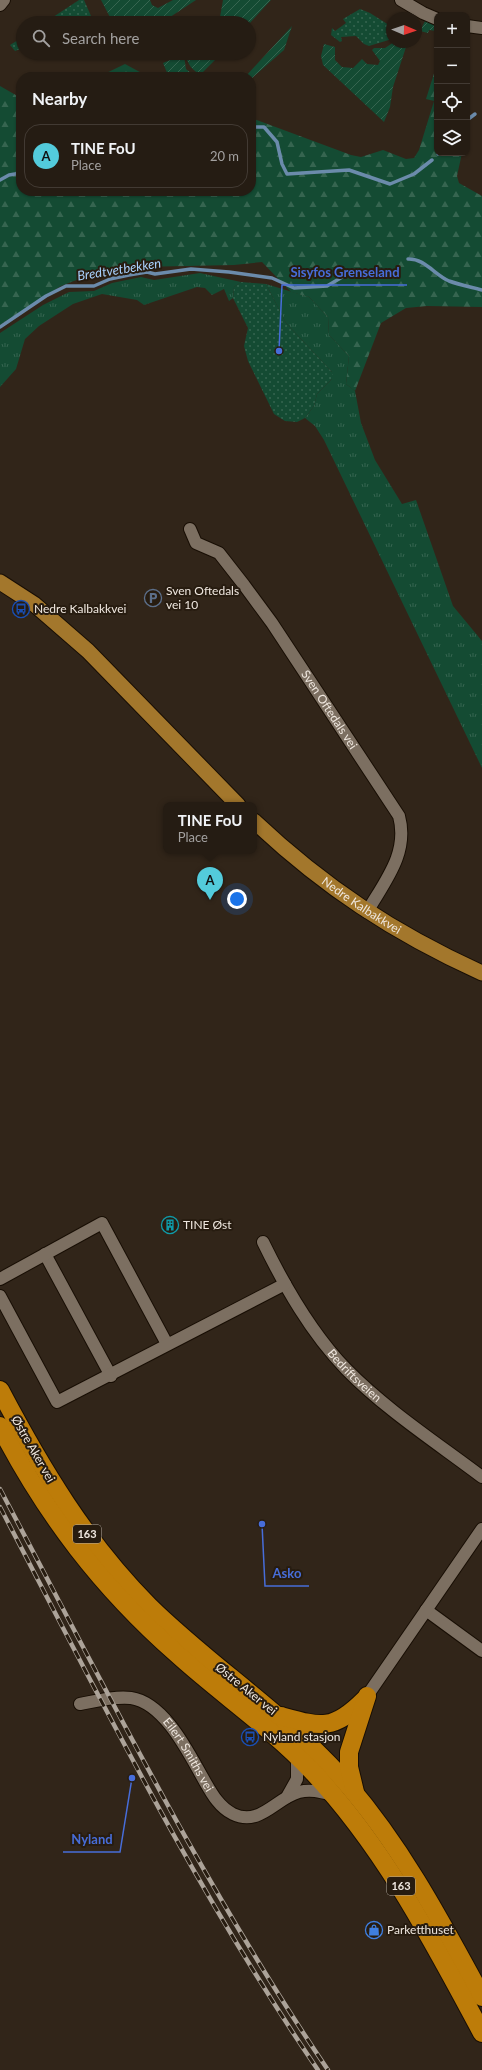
<!DOCTYPE html>
<html lang="en">
<head>
<meta charset="utf-8">
<style>
  body { margin:0; font-family:Lato,sans-serif; background:#312921; color:#f1f3f6 }
  .controls { position:absolute; right:12px; top:12px; display:grid; overflow:hidden; border-radius:8px; box-shadow:0 1px 3px #0004 }
  .controls button { width:36px; height:36px; display:grid; place-items:center; padding:0; border:0; border-bottom:1px solid #423a33; background:#251c13; color:#f1f3f6; font:20px sans-serif }
  .compass { position:absolute; left:386px; top:12px; width:36px; height:36px; border-radius:50%; background:#251c13; box-shadow:0 1px 3px #0004; rotate:92deg }
  .you { position:absolute; left:237px; top:899px; width:14px; height:14px; margin:-10px; border:3px solid #fff; border-radius:50%; background:#1a73e8; box-shadow:0 0 0 6px #1a73e833 }
  .badge { display:grid; place-items:center; width:26px; height:26px; border-radius:50%; background:#53cbdb; color:#111; font-size:13px; font-weight:700 }
  .pin { position:absolute; translate:-50% -33px; filter:drop-shadow(0 1px 2px #0008) }
  .pin::after { content:''; position:absolute; top:21px; width:14px; height:12px; background:inherit; clip-path:polygon(0 0,100% 0,50% 100%) }
  .popup { position:absolute; left:163px; top:802px; width:94px; height:52px; box-sizing:border-box; display:grid; place-content:center; border-radius:8px; background:#251c13; filter:drop-shadow(0 1px 3px #0005); font-size:13px; white-space:nowrap; color:#a3a1a0 }
  .popup b { font-size:15px; color:#f1f3f6 }
  .popup::after { content:''; position:absolute; left:50%; top:100%; margin-left:-8px; border:8px solid transparent; border-top-color:#251c13 }
  .list { margin:0; padding:0; list-style:none }
  h2 { display:flex; justify-content:space-between; align-items:center; height:52px; margin:0; padding:0 16px; font-size:17px }
  h2 small { font-size:13px; font-weight:400; color:#a3a1a0 }
  .list li { display:grid; grid-template-columns:26px 1fr auto; gap:12px; align-items:center; box-sizing:border-box; height:64px; margin:0 8px 8px; padding:0 8px; border:1px solid #423a33; border-radius:16px }
  .list b { display:block; font-size:15px; white-space:nowrap }
  .list p { margin:0; font-size:13px; white-space:nowrap; color:#a3a1a0 }
  .list em { font-size:13px; font-style:normal; color:#a3a1a0 }
  .icon { flex:none; width:22px; height:22px; fill:none; stroke:currentColor; stroke-width:2; stroke-linecap:round; stroke-linejoin:round }
  .map { position:relative; flex:none; width:482px; height:2070px; overflow:hidden }
  .search { position:absolute; background:#251c13; box-shadow:0 1px 3px #0004; left:16px; top:16px; width:240px; height:44px; display:flex; align-items:center; gap:10px; box-sizing:border-box; padding:0 14px; border-radius:22px; color:#a3a1a0; font-size:15px }
  .panel { position:absolute; background:#251c13; box-shadow:0 1px 3px #0004; left:16px; top:72px; width:240px; height:124px; border-radius:16px }
  .map>svg:first-child { display:block }
  .grass { fill:url(#grass-tufts) }
  .forest { fill:url(#forest-firs) }
  .park { fill:url(#park-dots) }
  .garden { fill:url(#garden-furrows) }
  .lines { fill:none; stroke-linecap:round; stroke-linejoin:round }
  .stream { stroke:#6b8bab; stroke-width:3.5 }
  .minor-casing { stroke:#180e04; stroke-width:14 }
  .major-casing { stroke:#180e04; stroke-width:17 }
  .highway-casing { stroke:#180e04; stroke-width:20 }
  .minor { stroke:#7c6f61; stroke-width:12 }
  .major { stroke:#a3772c; stroke-width:15 }
  .highway { stroke:#bd7c09; stroke-width:18 }
  .rail-casing { stroke:#aca399; stroke-width:4.5 }
  .rail { stroke:#271c10; stroke-width:3; stroke-dasharray:9; stroke-linecap:butt }
  .labels { text-anchor:middle; stroke-width:4; stroke-linejoin:round; paint-order:stroke }
  .shield { fill:#271c10; stroke:#b3aaa1; stroke-width:1 }
  .shield-label { font-size:11px; font-weight:bold; fill:#efe7df }
  .poi-label { font-size:12px; fill:#efe7df; stroke:#271c10; text-anchor:start }
  .street-label { font-size:12px; fill:#efe7df; stroke:#271c10 }
  .water-label { font-size:13px; font-style:italic; fill:#a9d2fe; stroke:#271c10 }
  .leader { fill:none; stroke:#476dd9; stroke-width:1.5 }
  .callout-dot { fill:#476dd9; stroke:#271c10; stroke-width:1.5 }
  .callout-label { font-size:13px; text-anchor:middle; font-weight:bold; fill:#476dd9; stroke:#271c10; stroke-width:4; stroke-linejoin:round; paint-order:stroke }
</style>
</head>
<body>
<div class="map">
<svg width="482" height="2070" viewBox="0 0 482 2070">
  <defs>
    <pattern id="grass-tufts" width="24" height="20" patternUnits="userSpaceOnUse"><rect width="24" height="20" fill="#144b33"/><path d="M3 7l-1-3M5 7V3M7 7l1-3M15 17l-1-3M17 17v-4M19 17l1-3" fill="none" stroke="#366550"/></pattern>
    <pattern id="forest-firs" width="22" height="20" patternUnits="userSpaceOnUse"><rect width="22" height="20" fill="#144b33"/><path d="M5 1l3.5 6h-7zM16 11l3.5 6h-7z" fill="#366550"/></pattern>
    <pattern id="park-dots" width="8" height="8" patternUnits="userSpaceOnUse"><rect width="8" height="8" fill="#144b33"/><path d="M2 2h.1M6 6h.1" fill="none" stroke="#366550" stroke-width="1.8" stroke-linecap="round"/></pattern>
    <pattern id="garden-furrows" width="10" height="10" patternUnits="userSpaceOnUse"><rect width="10" height="10" fill="#144b33"/><path d="M-1 1l2-2M0 10L10 0M9 11l2-2" fill="none" stroke="#366550"/></pattern>
  </defs>
  <rect width="100%" height="100%" fill="#312519"/>
  <g class="grass">
    <path d="M200,273L241,282L234,287L233,298L229,301L224,289L212,295L205,288L197,287L144,305L137,300L102,294L73,304L39,326L25,339L16,369L0,387V333L43,305L69,292L94,291L112,283L141,277L154,280Z"/>
    <path d="M266,284L309,297L328,317L329,335L349,356L346,384L355,391L361,423L375,460L402,504L416,500L453,606L482,641V768L324,440L315,426L305,418L314,406L317,394L332,379V372L286,323Z"/>
  </g>
  <g class="forest">
    <path d="M125,64L149,77H98Z"/>
    <path d="M437,64V153H462L457,176L459,183L482,196V307L427,306L406,308L381,323L355,391L346,384L349,356L329,335L328,317L309,297L291,292L262,262L234,265L139,267L105,269L61,286L0,325V86L21,98V191H251V118L351,155L361,157L383,150L406,159L414,158L419,150L434,101L426,99Z"/>
  </g>
  <g class="park">
    <path d="M79,0H84L91,16L76,23H44Z"/>
    <path d="M360,9L370,13L392,27V39L369,46L364,44L356,36L341,37L342,41L340,42L331,35L332,28L335,31L346,23L343,19Z"/>
    <path d="M23,37V48L15,51L10,45Z"/>
    <path d="M241,282L266,284L286,323L332,372V379L317,394L314,406L305,418L297,422L285,421L274,414L248,361L244,346L248,328L233,298L234,287Z"/>
  </g>
  <g class="garden">
    <path d="M101,0H150L152,5L158,8L173,0H196L161,23H113Z"/>
    <path d="M223,0H271L249,24L219,23Z"/>
    <path d="M426,19L436,23V31L429,30L428,33L420,31Z"/>
    <path d="M292,26L284,50L251,79V77H245Z"/>
    <path d="M394,42L407,44L393,87L390,107L384,122L323,65L321,56L324,44L335,47V60L342,67L353,68L362,59L367,64L378,65L380,61L372,50L374,48H385Z"/>
    <path d="M187,53H222L201,74C193,72 188,64 186,57L184,56L186,69L196,77H171L168,75L163,63Z"/>
  </g>
  <g class="lines">
    <g class="stream">
      <path d="M467,120L475,114"/>
      <path d="M251,127H264L277,142L282,164L287,174L349,170L390,184L414,174L432,160"/>
      <path d="M438,154L439,153"/>
      <path d="M0,180L9,175L21,173"/>
      <path d="M408,259C424,258 435,275 449,281C460,285 471,287 482,290"/>
      <path d="M0,327L46,296L66,286H94L110,279L129,275L147,272L155,274L191,269L229,272L272,278L294,288L327,286L344,276"/>
    </g>
    <g class="minor-casing">
      <g id="minor">
        <path d="M401,0L423,13L437,19"/>
        <path d="M0,5L4,0"/>
        <path d="M467,26L482,28"/>
        <path id="s1" d="M190,529L196,543L219,553L244,585L272,623L399,816C409,853 385,881 367,912"/>
        <path id="s2" d="M263,1242C285,1287 311,1333 346,1369C385,1409 437,1443 482,1477"/>
        <path d="M45,1254L111,1376"/>
        <path d="M0,1279L102,1223L167,1344"/>
        <path d="M0,1296L57,1402L285,1284"/>
        <path d="M426,1610L482,1651"/>
        <path d="M367,1696L482,1529"/>
        <path id="s3" d="M80,1704C96,1701 115,1696 131,1698C165,1703 189,1754 204,1780C212,1794 219,1807 233,1814C260,1827 276,1798 299,1792C311,1789 321,1792 332,1795"/>
        <path d="M287,1797L297,1779V1756"/>
      </g>
    </g>
    <g class="major-casing">
      <g id="major">
        <path d="M0,582L34,604L88,651L238,805"/>
        <path id="s4" d="M254,821C324,887 394,933 482,973"/>
      </g>
    </g>
    <g class="highway-casing">
      <g id="highway">
        <path d="M0,1390C41,1468 86,1543 149,1606C210,1666 282,1712 340,1776C399,1842 440,1919 482,1997"/>
        <path d="M0,1426C46,1515 102,1588 177,1654C221,1694 270,1727 311,1770C384,1847 432,1940 482,2033"/>
        <path d="M281,1716C321,1727 333,1731 364,1700"/>
        <path d="M355,1792L349,1767V1752L367,1696"/>
      </g>
    </g>
    <use href="#minor" class="minor"/>
    <use href="#major" class="major"/>
    <use href="#highway" class="highway"/>
    <g class="rail-casing">
      <g id="rail">
        <path d="M0,1489C104,1685 203,1886 328,2070"/>
        <path d="M0,1507C100,1698 196,1892 318,2070"/>
      </g>
    </g>
    <use href="#rail" class="rail"/>
  </g>
  <defs>
    <g id="parking-ring" transform="scale(0.9)"><circle r="9.5" fill="#271c10" stroke="#5c6f8a" stroke-width="1.5"/><path d="M-3.5-5.5H1a3.5 3.5 0 0 1 0 7H-1V5.5H-3.5ZM-1-3.4V-.6H.8a1.4 1.4 0 0 0 0-2.8Z" fill="#5c6f8a"/></g>
    <g id="bus-ring" transform="scale(0.9)"><circle r="9.5" fill="#271c10" stroke="#1a4fb4" stroke-width="1.5"/><path d="M-5-6H5V4H4V6H2V4H-2V6H-4V4H-5ZM-3.5-4V0h7V-4ZM-3.5 1.2v1.5H-2V1.2ZM2 1.2v1.5H3.5V1.2Z" fill="#1a4fb4"/></g>
    <g id="building-ring" transform="scale(0.9)"><circle r="9.5" fill="#271c10" stroke="#0f9aa8" stroke-width="1.5"/><path d="M-4-6H4V6H1V3H-1V6H-4ZM-2.5-4.3h1.7v1.8h-1.7ZM.8-4.3h1.7v1.8H.8ZM-2.5-1h1.7V.8h-1.7ZM.8-1h1.7V.8H.8Z" fill="#0f9aa8"/></g>
    <g id="shop-ring" transform="scale(0.9)"><circle r="9.5" fill="#271c10" stroke="#3f7fe0" stroke-width="1.5"/><path d="M-5-2.5h2.3a2.7 3.5 0 0 1 5.4 0H5L5.5 6h-11ZM-1.5-2.5h3a1.5 2.3 0 0 0-3 0Z" fill="#3f7fe0"/></g>
  </defs>
  <g fill-rule="evenodd">
    <use href="#parking-ring" x="153" y="598"/>
    <use href="#bus-ring" x="21" y="609"/>
    <use href="#building-ring" x="170" y="1225"/>
    <use href="#bus-ring" x="250" y="1737"/>
    <use href="#shop-ring" x="374" y="1930"/>
  </g>
  <g class="labels">
    <g class="shield">
      <rect x="73" y="1525" width="28" height="18" rx="3"/>
      <rect x="387" y="1877" width="28" height="18" rx="3"/>
    </g>
    <g class="shield-label">
      <text x="87" y="1538">163</text>
      <text x="401" y="1890">163</text>
    </g>
    <g class="poi-label">
      <text x="166" y="595">Sven Oftedals<tspan x="166" dy="14">vei 10</tspan></text>
      <text x="34" y="613">Nedre Kalbakkvei</text>
      <text x="183" y="1229">TINE Øst</text>
      <text x="263" y="1741">Nyland stasjon</text>
      <text x="387" y="1934">Parketthuset</text>
    </g>
    <g class="street-label">
      <text dy="4" stroke="none"><textPath href="#s1" startOffset="232">Sven Oftedals vei</textPath></text>
      <text dy="4" stroke="none"><textPath href="#s4" startOffset="137">Nedre Kalbakkvei</textPath></text>
      <text dy="4" stroke="none"><textPath href="#s2" startOffset="163">Bedriftsveien</textPath></text>
      <text transform="translate(33 1449) rotate(60)" y="4">Østre Aker vei</text>
      <text transform="translate(246 1689) rotate(39)" y="4">Østre Aker vei</text>
      <text dy="4" stroke="none"><textPath href="#s3" startOffset="135">Eilert Smiths vei</textPath></text>
    </g>
    <g class="water-label">
      <text transform="translate(119 269) rotate(-9)" y="5">Bredtvetbekken</text>
    </g>
  </g>
  <path class="leader" d="M279 351L282 285H407M262 1524L265 1586H309M132 1778L120 1852H63"/>
  <g class="callout-dot">
    <circle cx="279" cy="351" r="4"/>
    <circle cx="262" cy="1524" r="4"/>
    <circle cx="132" cy="1778" r="4"/>
  </g>
  <g class="callout-label">
    <text x="345" y="277">Sisyfos Grenseland</text>
    <text x="287" y="1578">Asko</text>
    <text x="92" y="1844">Nyland</text>
  </g>
</svg>
<div class="controls">
<button>+</button>
<button>−</button>
<button><svg class="icon" aria-label="locate" viewBox="0 0 24 24"><circle cx="12" cy="12" r="6"/><path d="M12 2v4M12 18v4M2 12h4M18 12h4"/></svg></button>
<button><svg class="icon" aria-label="layers" viewBox="0 0 24 24"><path d="M12 4l9 5-9 5-9-5zM3 14l9 5 9-5"/></svg></button>
</div>
<svg class="compass" viewBox="-18 -18 36 36"><path d="M0-13l5 13h-10z" fill="#e53935"/><path d="M0 13l5-13h-10z" fill="#a3a1a0"/></svg>
<div class="you"></div>
<div class="pin badge" style="left:210px;top:900px">A</div>
<div class="popup"><b>TINE FoU</b>Place</div>
<div class="search"><svg class="icon" aria-label="search" viewBox="0 0 24 24"><circle cx="10" cy="10" r="6"/><path d="M15 15l6 6"/></svg>Search here</div>
<section class="panel">
<h2>Nearby<small></small></h2>
<ul class="list">
<li><span class="badge">A</span><div><b>TINE FoU</b><p>Place</p></div><em>20 m</em></li>
</ul>
</section>
</div>
</body>
</html>
